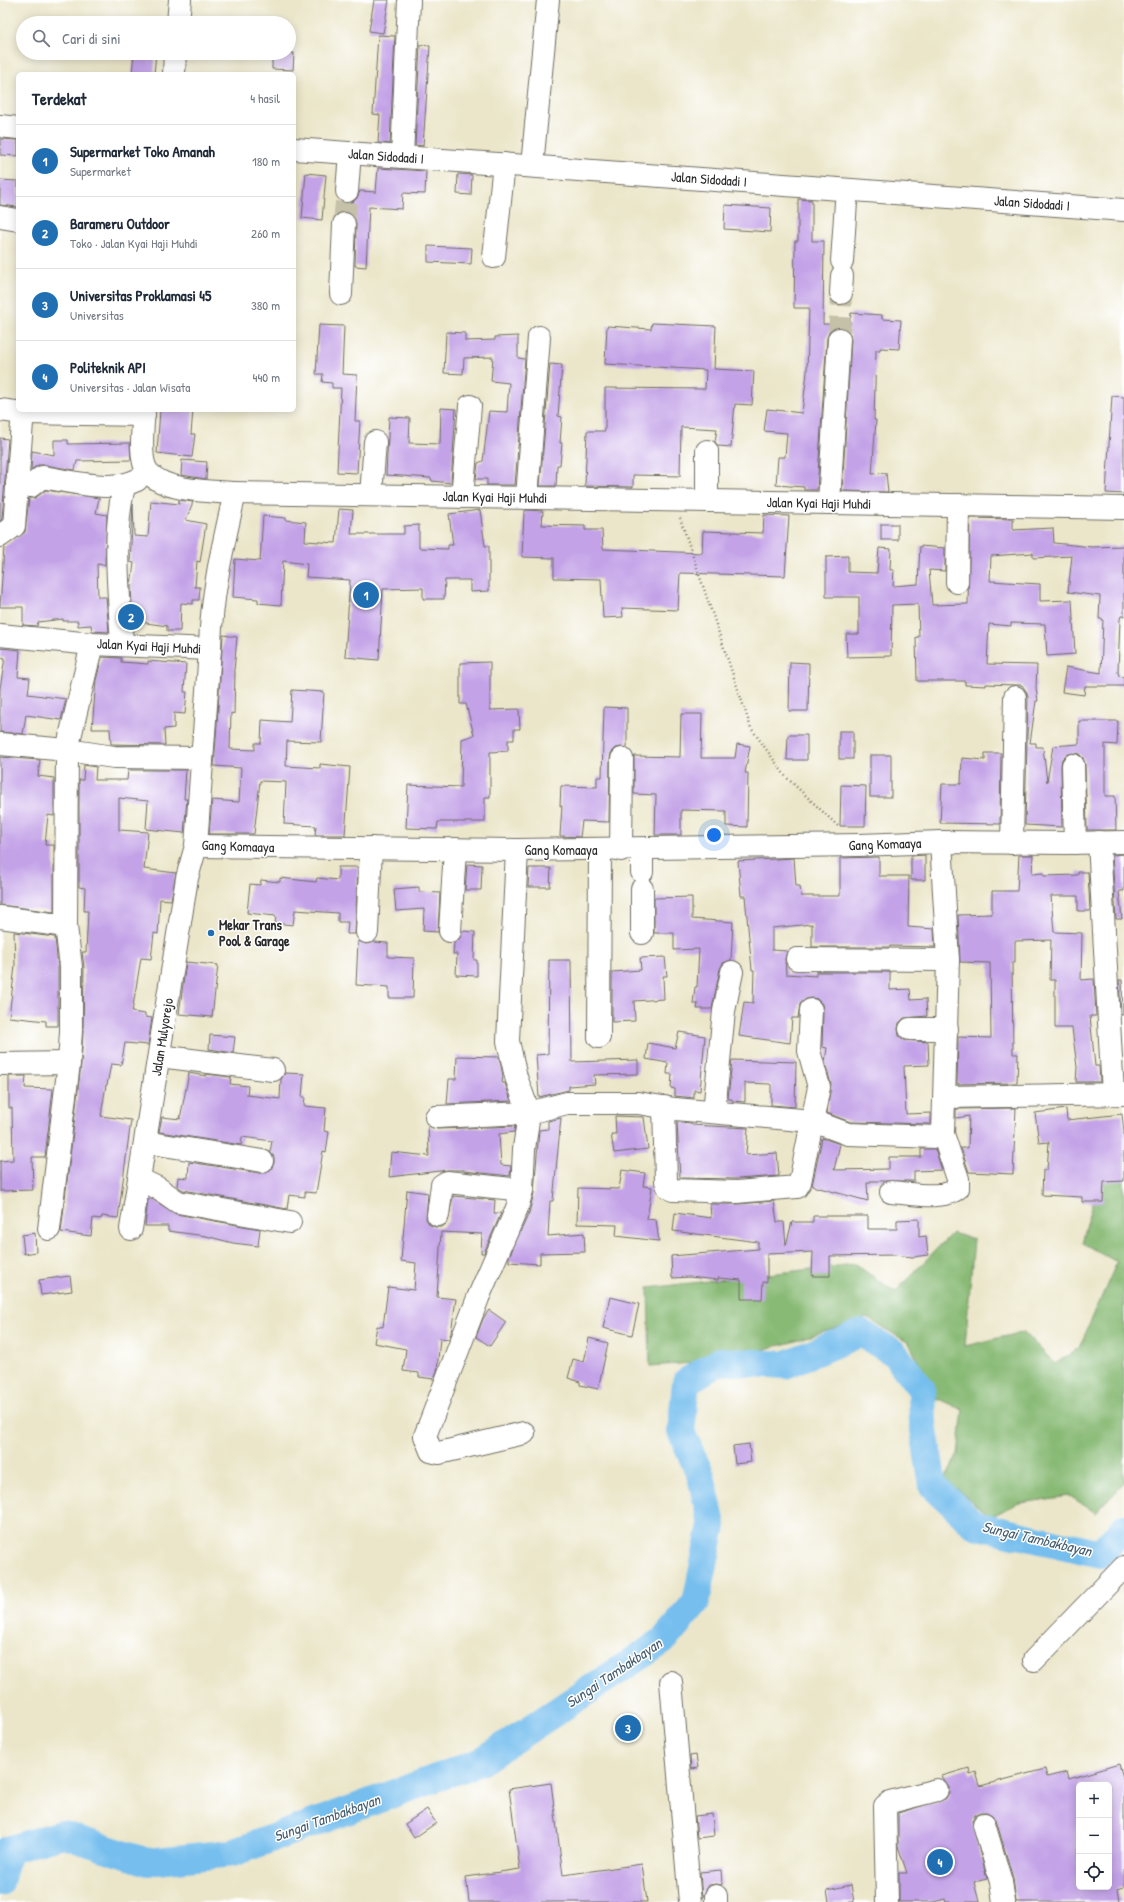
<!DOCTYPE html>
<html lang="id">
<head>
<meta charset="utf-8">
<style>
  body { margin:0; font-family:"Patrick Hand",sans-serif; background:#f6f6f7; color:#1f2937 }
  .controls { position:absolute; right:12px; bottom:12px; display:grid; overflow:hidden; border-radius:6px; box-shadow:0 2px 10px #0003 }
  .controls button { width:36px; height:36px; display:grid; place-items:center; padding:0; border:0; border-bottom:1px solid #e0e1e3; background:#fff; color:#1f2937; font:20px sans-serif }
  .you { position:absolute; left:714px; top:835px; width:14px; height:14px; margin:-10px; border:3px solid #fff; border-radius:50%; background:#1a73e8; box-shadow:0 0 0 6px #1a73e833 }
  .badge { display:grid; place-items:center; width:26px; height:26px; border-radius:50%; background:#1f6fb2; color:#fff; font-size:13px; font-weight:700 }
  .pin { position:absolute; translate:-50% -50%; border:2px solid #fff; box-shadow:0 1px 4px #0006 }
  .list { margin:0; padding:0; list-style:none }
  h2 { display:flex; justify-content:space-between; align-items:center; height:52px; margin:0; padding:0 16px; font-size:17px }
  h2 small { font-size:13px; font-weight:400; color:#747a83 }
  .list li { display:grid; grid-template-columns:26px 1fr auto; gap:12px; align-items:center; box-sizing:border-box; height:72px; padding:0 16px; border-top:1px solid #e0e1e3 }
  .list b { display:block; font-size:15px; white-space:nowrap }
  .list p { margin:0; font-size:13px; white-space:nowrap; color:#747a83 }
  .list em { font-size:13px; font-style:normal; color:#747a83 }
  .icon { flex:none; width:22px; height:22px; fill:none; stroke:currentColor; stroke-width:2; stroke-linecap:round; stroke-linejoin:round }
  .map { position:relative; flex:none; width:1124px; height:1902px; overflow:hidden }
  .search { position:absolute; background:#fff; box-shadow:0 2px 10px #0003; left:16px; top:16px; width:280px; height:44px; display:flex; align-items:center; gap:10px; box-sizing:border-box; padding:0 14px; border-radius:22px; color:#747a83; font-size:15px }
  .panel { position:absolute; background:#fff; box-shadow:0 2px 10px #0003; left:16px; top:72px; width:280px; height:340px; border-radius:6px }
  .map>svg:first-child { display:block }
  .forest { fill:#88ba74; stroke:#5a7250 }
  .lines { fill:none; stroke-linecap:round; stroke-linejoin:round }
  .river { stroke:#75beee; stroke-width:28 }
  .building { fill:#c3a2e7; fill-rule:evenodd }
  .minor-tunnel { stroke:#c5c1a9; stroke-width:22; stroke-dasharray:22 11; stroke-linecap:butt }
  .minor-casing { stroke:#6e6c62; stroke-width:24 }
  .path { stroke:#6e6c62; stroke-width:2.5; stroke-dasharray:1 3; stroke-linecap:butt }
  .minor { stroke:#fff; stroke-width:22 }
  .poi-dot { fill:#1f6fb2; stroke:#fff; stroke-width:1.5 }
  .labels { text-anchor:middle; stroke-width:3; stroke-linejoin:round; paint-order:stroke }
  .street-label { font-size:14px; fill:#2b2b2b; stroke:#fff }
  .poi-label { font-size:14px; font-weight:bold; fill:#2b2b2b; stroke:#fff; text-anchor:start }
  .water-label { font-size:15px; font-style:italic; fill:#455e6f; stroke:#fff }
</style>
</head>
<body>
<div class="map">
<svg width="1124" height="1902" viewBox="0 0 1124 1902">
  <rect width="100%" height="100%" fill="#fff"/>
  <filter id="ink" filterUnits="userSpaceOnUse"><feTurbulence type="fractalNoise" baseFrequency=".025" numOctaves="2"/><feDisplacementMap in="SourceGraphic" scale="8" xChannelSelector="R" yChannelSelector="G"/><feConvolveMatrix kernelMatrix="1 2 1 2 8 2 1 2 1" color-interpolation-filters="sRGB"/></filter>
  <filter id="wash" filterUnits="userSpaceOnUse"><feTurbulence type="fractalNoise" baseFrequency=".012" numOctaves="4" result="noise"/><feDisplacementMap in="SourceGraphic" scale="16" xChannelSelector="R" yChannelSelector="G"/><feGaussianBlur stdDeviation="0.9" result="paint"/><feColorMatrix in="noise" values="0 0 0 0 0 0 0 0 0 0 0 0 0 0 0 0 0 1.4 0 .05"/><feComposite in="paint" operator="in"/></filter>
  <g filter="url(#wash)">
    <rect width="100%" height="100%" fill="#ebe6c9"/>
    <path class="forest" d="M1124,1152V1483L1096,1513L1070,1496L1019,1503L990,1517L945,1479L958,1454L963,1410L936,1398L909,1343L867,1318L796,1341L720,1361L650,1366L648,1288L855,1264L895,1292L952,1233L974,1239L965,1346L1024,1332L1055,1364L1079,1348L1117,1262L1082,1243L1102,1163Z"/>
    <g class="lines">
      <path class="river" d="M0,1882L8,1850L61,1834L148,1862L232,1853L480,1762L663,1641L696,1602L712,1525L701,1476L681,1432L686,1382L720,1361L785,1365L861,1333L894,1353L922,1390L923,1424L933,1486L975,1525L1101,1554L1124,1528"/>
    </g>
    <g id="blocks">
      <g class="building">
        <path d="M374,0H389L383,33L369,31Z"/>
        <path d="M378,35L395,36L390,144L378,143L380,115L373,114Z"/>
        <path d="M420,45L430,46L423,146L415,145Z"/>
        <path d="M134,53H156L154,74H132Z"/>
        <path d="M272,53H294L293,70L272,69Z"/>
        <path d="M0,139L18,140V156L0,155Z"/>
        <path d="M378,168L426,171L425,194L403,193L402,209L369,207L366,267L355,266L356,224L355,218L346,212V203L353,202L357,198L360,191L376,192Z"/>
        <path d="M306,173L326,175L322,220L302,218Z"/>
        <path d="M458,174L472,175L471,195L457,194Z"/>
        <path d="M0,180L18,181V207L0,205Z"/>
        <path d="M798,199L812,200V241H824L823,324L850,325L851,313L882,315V319L901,320L899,349L880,348V350H876L874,420H876L872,474L886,473L888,492L842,491L851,340L850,334L846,329L839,327L833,328L829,332L827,338L817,490H804V487L776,485L778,457H785L787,433L764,431L767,409L802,413L807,372L809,308H794L795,241H798Z"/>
        <path d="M725,205L771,208L770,232L724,229Z"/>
        <path d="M428,246L472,248L471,264L428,262Z"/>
        <path d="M652,323L716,326L714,369L754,371L752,405L735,404L731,447L718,446L715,442L717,429L681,427L680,476L633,475V487L585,486L587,431H605V388L705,389L706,370L605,364L607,326L651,329Z"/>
        <path d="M319,325L344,326L342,374L357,375L355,421H360L357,473L337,472L341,388H332V383L322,382L323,374H316Z"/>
        <path d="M446,332L465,333V341L495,340V337L518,336V358L525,359L515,485H487V479H476L478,463L483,461L489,411L507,412L509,383L491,381L493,357L464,358L463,374L444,373Z"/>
        <path d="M550,364L562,365L558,416L562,417L560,443H562L560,465H557L556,486H540Z"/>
        <path d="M1112,396L1124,397V494L1106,493Z"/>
        <path d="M441,408L456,409L451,483L432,481L431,478L386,475L389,417L410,418L409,443L440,444Z"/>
        <path d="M160,410H193L191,434H195L192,457L157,453Z"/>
        <path d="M0,438L8,439L2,519L0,521Z"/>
        <path d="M54,440H68V444L130,443L131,460L77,461L75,470L44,465H38L31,470L32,451L54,455Z"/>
        <path d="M182,460L207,462L206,479L181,475Z"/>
        <path d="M46,490L99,498L96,513L107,515L105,565L97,564L98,597H106L109,632L92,631L91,625L78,626V621H63V619L38,622L37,626L23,625V607H0L4,547L25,532L29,498H35Z"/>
        <path d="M179,500L193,502L186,520L206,524L200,562L197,561L195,587H200L199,600H193V604L181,603L180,631H167V626L133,621L131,586L134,563L130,562L133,504L134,536L148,537L151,501L179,504Z"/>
        <path d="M339,509L353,510L351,534H404V526L419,525V548L448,549V545H453L449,514L480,510L485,546H489V591L470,592V580H445L444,599H423V588L383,589L379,660L345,657L350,580L306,577L307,564L283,561L281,605L258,603V599L233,597L235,559L260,561L263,516L286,518V520L306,522L305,541L336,543Z"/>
        <path d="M527,510L543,511L542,525L585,526V530H602L603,549L702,553L703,531L763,533L764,515L789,516L785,576L680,573L678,610L622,608L623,617L603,618L601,579L554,578V558L522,557L524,512Z"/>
        <path d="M970,518L1013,519V530L1053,528L1054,543L1092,547L1124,546V616H1121L1120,619L1118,672L1119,676L1124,677V686H1085L1084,695L1062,692L1066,667L1101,673L1103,619H1099L1100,596L1068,592L1072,556L1033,558V553L991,556L990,581L1040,584V601L1072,600L1075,654L1047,656L1045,624L1011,623V626L989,624L987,664L1037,665L1036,688L1038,701H1036L1030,743H1036V747H1043L1047,782L1053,746L1079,744V721H1118L1117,745L1105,744V796H1115L1116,830H1087L1085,764L1083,758L1079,754L1073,753L1066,755L1062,759L1061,765L1062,827L1025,825L1028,697L1026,691L1022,685H1016L986,684V686L965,685V681H917L916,637H919L918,604L892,605L891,656L847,657L846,634H859V597H826V557L848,556V572L877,573L879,548L891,549L890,570H894L893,586L918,584L920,546L945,548V571L929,570L932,605L968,604Z"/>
        <rect x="881" y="524" width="17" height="16"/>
        <path d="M223,635L237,637L234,671H235L234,714L231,713L230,749L255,750V743H261L262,720L290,722L292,690L324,692L321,742L287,741L286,766L320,768V764L350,767L345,835H315L316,826L284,824L286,782L260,781L254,834H209L212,800L239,802L241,768L214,766Z"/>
        <path d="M0,648L20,650L18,677L30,678L28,694L66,699L61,720L26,715L23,734L0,732V688L5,658L0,657Z"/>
        <path d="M102,657L121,658V662L148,664V661L186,664L184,692H187L185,714L174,713V728L164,729L165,745L111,744L110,729H92L96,680Z"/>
        <path d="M490,662V710L519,709L520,729H514V740H508V751L490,752V797H485V822H438L437,829L406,828L408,785L461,787L462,739L474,735L466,704H460V663Z"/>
        <path d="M790,662L809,663L808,711H789Z"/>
        <path d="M604,707L627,708V748L622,747L616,748L611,753L610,758L609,822L582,821L580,837L560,836L562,806H560L561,786L597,787V777H602Z"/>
        <path d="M681,714H702L701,758H735L737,744L750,746L745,773H748L747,827L726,826V811L681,810V835H655L656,795L634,794V756L680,757Z"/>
        <rect x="839" y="731" width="14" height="28"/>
        <path d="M788,735H807V760H787Z"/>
        <path d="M985,753H1001L1000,824L940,823L942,784H961L962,758L985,760Z"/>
        <rect x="870" y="755" width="21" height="42"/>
        <path d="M0,757L40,760L38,776L54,778V816L48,815L45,845H54V912L0,905Z"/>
        <path d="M84,765L96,767L95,780H127L128,770H186L184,799H187L184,833L146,829L148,801L119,798V830L148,832L144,869L176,873L171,900L160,899L158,934L154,933L151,959L141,958L132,1012L145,1014V1017L152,1018L148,1045L125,1043L121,1065L111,1064L107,1085H106L101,1116L131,1120L118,1218L102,1216L101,1219L93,1218L91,1236L61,1232L81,1064L83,1032L84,967L82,952H86L88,911H84L85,888L79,887V780H83Z"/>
        <path d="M841,785L866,786L865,826H840Z"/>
        <path d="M1124,854V891H1119L1122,919H1116L1112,855Z"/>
        <path d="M925,855V880H911V856Z"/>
        <path d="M1019,855H1033L1032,874L1043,873L1044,876L1078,875V872H1088L1090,911H1078V896H1051L1054,932L1082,933L1081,980L1094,979L1096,1016H1090L1095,1066H1099L1100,1082H1076L1077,1067L1072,1028H1055V980H1050L1051,940L1015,941V963H1012L1013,1054H1018L1017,1083L957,1084L958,1037L991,1038L990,963L960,962L958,915L992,914V891H1017Z"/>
        <path d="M879,857V876H909L908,927L934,929L935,947L890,946V947H812V924L772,928V950L787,951L785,959L786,974L816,976V972H890V990L910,989L911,1000L926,999L927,1016L904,1018L899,1023L898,1029L899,1036L904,1040L928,1042L929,1065L904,1066L906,1114L931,1113V1124L850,1122L827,1113L831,1084L825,1062L827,1048L822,1047L823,1010L822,1004L817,999L812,998L806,999L800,1004L798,1018H792L790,1043L739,1036L744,1002L753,1003L754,970H752L745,896H741L738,861L794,858L796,886H800L801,896H840V858Z"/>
        <path d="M467,864L482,865L481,890H465Z"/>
        <path d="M338,867H358L355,934H347L348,922H338V913L295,910L293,925L275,923L276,916L247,913L250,884L260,885L261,880L280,882V878L316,882L317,878L338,880Z"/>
        <path d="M529,868H551L550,887H528Z"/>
        <path d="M419,887V892L440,893L438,932L423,931L424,909L396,911L394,889Z"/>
        <path d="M692,897V919L733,922L731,960L723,963L720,969L712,1009H697L698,1004H693L695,987H697L699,949L674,950V933H654V898Z"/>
        <path d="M463,931L475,932L474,960H477V976L456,975L457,954H453L454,943L460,938Z"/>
        <path d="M14,932L55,937L58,968V1026H46V1021L9,1017L15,966Z"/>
        <path d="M358,941L366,944L374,942L388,943V957L414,958L413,998H389V987L356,985Z"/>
        <path d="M665,957L667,976H663L664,999L634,1001L635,1021L612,1022V972L641,970L640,958Z"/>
        <path d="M549,960H571L572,1062L638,1060V1074L594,1075L595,1084L569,1086V1090L539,1097L536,1055L548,1054Z"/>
        <path d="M186,962L218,965L212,1017L179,1014Z"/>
        <path d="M1119,980H1122L1123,1015H1121Z"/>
        <path d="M679,1032L705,1036L700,1091L694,1090V1098L675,1096V1089L671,1088L672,1074H667L668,1063L646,1059L648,1043L675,1048Z"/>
        <path d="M210,1035L235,1037L233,1053L209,1049Z"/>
        <path d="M457,1056L499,1057L503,1075L502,1083H505L511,1101L447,1104L449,1079H456Z"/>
        <path d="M732,1060L796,1062L795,1107L771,1105V1085L770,1084L745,1083V1102L732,1101V1099H728Z"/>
        <path d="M189,1073L206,1076V1074L231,1077L230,1084L248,1086L247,1095L280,1099L281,1079L285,1073L304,1074L302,1097H305L304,1106L326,1108L324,1131L329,1132L326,1152L323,1151L316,1193L305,1192V1197L289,1195L287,1209L183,1190L177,1186L178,1177L188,1178L189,1162L260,1173H266L271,1169L274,1163V1157L270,1152L272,1141L242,1137L241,1145L159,1132L162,1117L180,1119Z"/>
        <path d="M9,1076H26L25,1088L53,1089L45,1157H32L33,1190L0,1191V1161L13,1160L12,1108H9Z"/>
        <path d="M1016,1108L1013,1174L969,1172L961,1148H968L969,1116L956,1118V1109Z"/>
        <path d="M1066,1109L1067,1120L1122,1114L1124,1132V1181L1104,1182L1103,1202H1082V1197L1042,1195L1043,1170H1047L1049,1142L1039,1143L1035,1113Z"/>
        <path d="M615,1116L644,1117L648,1149L614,1153L611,1134H616Z"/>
        <path d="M561,1118L553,1201H550L548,1236L584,1233L585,1252L540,1253V1264L509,1262V1257L529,1213L534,1193L539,1130L548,1129V1121Z"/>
        <path d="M677,1122L692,1123V1125L748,1128L746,1155L777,1153L779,1176L737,1179L680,1178Z"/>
        <path d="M428,1126L437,1129L515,1126L514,1132L499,1134L501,1165L511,1166L510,1176L464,1171V1170H448L389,1177L391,1152L429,1156Z"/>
        <path d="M822,1138L840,1144L834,1170L889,1169V1157H921V1149H935L942,1170L914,1171V1181H870V1183H867L868,1201L812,1186Z"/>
        <path d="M622,1170L645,1173L643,1186L652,1187L647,1219L656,1220L659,1241L616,1236L617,1225L577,1224L578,1188L619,1189Z"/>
        <path d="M407,1190L428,1193L426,1219L430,1225L436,1227H442L448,1222L453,1196L495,1200L494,1213H501L484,1253H481L482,1234L441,1232L437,1297L456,1299L451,1333L449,1339L440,1338L437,1371L434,1379L419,1377V1373L403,1371L406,1349L374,1343L377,1326L383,1327L388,1287L414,1290L416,1263L401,1261Z"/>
        <path d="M148,1199H152L176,1214L260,1229L258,1246L233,1243L206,1236L168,1231V1226H145Z"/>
        <path d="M774,1201L777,1222H784L786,1245L792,1222H813V1216H868V1229H897V1220L919,1219V1237L926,1236L928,1255L912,1257L894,1255L830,1256V1276H812L813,1252L767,1254V1282H763L762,1299H741V1280L718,1278V1280L689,1277L672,1278L671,1256L758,1249V1242L673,1231L675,1213L711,1218L710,1204H738Z"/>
        <path d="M35,1233L36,1252L24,1254L22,1235Z"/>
        <path d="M70,1276L72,1291L41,1295L39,1280Z"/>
        <path d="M610,1297L639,1304L632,1335L603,1328Z"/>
        <path d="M489,1310L506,1322L490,1346L476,1337L483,1319Z"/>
        <path d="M589,1338L608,1343L598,1389L580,1385V1382L568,1378L573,1359L584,1362Z"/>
        <path d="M749,1444L751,1462L735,1464L733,1446Z"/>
        <path d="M696,1755L698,1768L691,1769L690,1756Z"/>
        <path d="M1119,1764L1124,1781V1887L1118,1889L1120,1902H1016L1013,1878L996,1820L992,1815L987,1812H981L975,1815L972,1821L987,1879L974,1882L979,1902H946L945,1899L934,1902H899V1873H907L898,1846V1813L945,1799L949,1794V1787L942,1776L969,1768L970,1774L976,1772L980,1786L1045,1769L1047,1777L1067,1772L1069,1779ZM1079,1785H1109V1887H1079Z"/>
        <path d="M551,1783L563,1875L642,1864L647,1902H469L466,1877L520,1869L509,1789Z"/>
        <path d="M427,1809L436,1823L414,1838L405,1824Z"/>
        <path d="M712,1814L714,1836L697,1838L695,1816Z"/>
        <path d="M721,1870L722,1885L716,1884L709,1885L702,1898L700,1872Z"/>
        <path d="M851,1885L854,1902H829L827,1890Z"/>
      </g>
    </g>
  </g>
  <g filter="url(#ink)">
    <use href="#blocks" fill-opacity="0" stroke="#6e6c62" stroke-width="1"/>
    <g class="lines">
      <g class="minor-tunnel">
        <path d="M344,224L347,191"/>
        <path d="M839,339L841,293"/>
      </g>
      <g class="minor-casing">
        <g id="minor">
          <path d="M178,23L180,0"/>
          <path d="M174,74L175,53"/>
          <path d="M0,126L18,128"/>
          <path d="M294,149L1124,210"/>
          <path d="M402,157L409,0"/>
          <path d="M532,166L548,0"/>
          <path d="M347,191L350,153"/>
          <path d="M0,217L18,220"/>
          <path d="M494,257L504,164"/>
          <path d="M842,261L846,202"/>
          <path d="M841,293L842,276"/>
          <path d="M341,294L344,224"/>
          <path d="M0,410L23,413L144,415"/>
          <path d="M144,410C143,425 138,462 149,473C166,492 211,491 235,493"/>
          <path d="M17,484L31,486L42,477C70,481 112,493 137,480"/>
          <path d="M371,495L375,442"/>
          <path d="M462,497L470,406"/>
          <path d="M527,498L539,337"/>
          <path d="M707,501V451"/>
          <path d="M829,503L839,339"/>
          <path d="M0,536L14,526L23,410"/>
          <path d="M957,582L958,505"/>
          <path d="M0,635L92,644L210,649C211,595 223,545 235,493L1124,508"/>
          <path d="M122,644C119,592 112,537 124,486"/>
          <path d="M0,744L67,750L114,757L201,758"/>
          <path d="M1073,765L1075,843"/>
          <path d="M1099,842L1113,1094"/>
          <path d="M1012,843L1015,697"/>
          <path d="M196,846L517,850L859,845L941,842L1067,843L1124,842"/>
          <path d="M642,849V872"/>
          <path d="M621,850L622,759"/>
          <path d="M0,917L66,926"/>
          <path d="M450,931L455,849"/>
          <path d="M367,932L371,848"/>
          <path d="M642,933V889"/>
          <path d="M797,959L948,960"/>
          <path d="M910,1029H947"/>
          <path d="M599,1037L600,850"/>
          <path d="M159,1056L273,1070"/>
          <path d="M0,1064L69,1063"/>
          <path d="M945,1097L1124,1094"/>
          <path d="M664,1107L666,1181L668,1187L673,1190L737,1192L797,1187L800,1182L819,1087L809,1051L811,1010"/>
          <path d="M714,1112L724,1011L732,972"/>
          <path d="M436,1117L529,1113L516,1077L508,1041L517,850"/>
          <path d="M145,1142L262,1161"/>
          <path d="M139,1179L158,1188L178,1202L290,1222"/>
          <path d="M891,1192C909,1193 944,1201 958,1188V1179L943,1134"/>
          <path d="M438,1215L442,1185L447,1182L522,1190"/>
          <path d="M49,1229L69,1063L71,1031V967L66,926L67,750L92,644"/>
          <path d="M131,1229L187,878L196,846L210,649"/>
          <path d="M524,1433L439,1453L431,1451L425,1436L478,1298L517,1208L522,1190L524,1149L529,1113L567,1103H638L675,1109L813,1121L848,1134L937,1137L943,1134L948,960L941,842"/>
          <path d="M1034,1660L1124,1567"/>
          <path d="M671,1682L690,1902"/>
          <path d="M984,1824L1001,1882L1004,1902"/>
          <path d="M716,1896V1902"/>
          <path d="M887,1902L885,1806L890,1802L937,1790"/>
        </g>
      </g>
      <path class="path" d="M680,518L751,728L786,777L839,827"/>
      <use href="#minor" class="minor"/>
    </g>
  </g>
  <circle class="poi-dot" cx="211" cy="933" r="4"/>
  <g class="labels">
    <g class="street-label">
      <text transform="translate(386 156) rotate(4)" y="5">Jalan Sidodadi I</text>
      <text transform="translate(709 179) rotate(4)" y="5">Jalan Sidodadi I</text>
      <text transform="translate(1032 203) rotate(4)" y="5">Jalan Sidodadi I</text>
      <text transform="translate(495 497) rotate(1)" y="5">Jalan Kyai Haji Muhdi</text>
      <text transform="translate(819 503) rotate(1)" y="5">Jalan Kyai Haji Muhdi</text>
      <text transform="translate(149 646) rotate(3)" y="5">Jalan Kyai Haji Muhdi</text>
      <text transform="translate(885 844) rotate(-2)" y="5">Gang Komaaya</text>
      <text transform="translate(238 846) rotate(2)" y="5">Gang Komaaya</text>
      <text x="561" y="855">Gang Komaaya</text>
      <text transform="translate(162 1037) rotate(-81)" y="5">Jalan Mulyorejo</text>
    </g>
    <g class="poi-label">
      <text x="219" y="930">Mekar Trans<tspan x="219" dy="16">Pool &amp; Garage</tspan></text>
    </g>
    <g class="water-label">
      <text transform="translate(1037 1539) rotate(13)" y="5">Sungai Tambakbayan</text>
      <text transform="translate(614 1673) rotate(-34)" y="5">Sungai Tambakbayan</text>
      <text transform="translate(327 1818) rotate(-20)" y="5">Sungai Tambakbayan</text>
    </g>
  </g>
</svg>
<div class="controls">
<button>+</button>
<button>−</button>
<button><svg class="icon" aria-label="locate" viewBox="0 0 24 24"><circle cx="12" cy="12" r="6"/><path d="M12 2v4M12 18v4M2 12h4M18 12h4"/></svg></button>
</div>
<div class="you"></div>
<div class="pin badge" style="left:366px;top:595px">1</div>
<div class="pin badge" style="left:131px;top:617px">2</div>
<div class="pin badge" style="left:628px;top:1728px">3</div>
<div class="pin badge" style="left:940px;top:1862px">4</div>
<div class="search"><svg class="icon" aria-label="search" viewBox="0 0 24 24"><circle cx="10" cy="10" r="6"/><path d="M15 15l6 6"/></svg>Cari di sini</div>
<section class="panel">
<h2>Terdekat<small>4 hasil</small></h2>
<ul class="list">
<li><span class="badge">1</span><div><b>Supermarket Toko Amanah</b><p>Supermarket</p></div><em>180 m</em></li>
<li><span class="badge">2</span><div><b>Barameru Outdoor</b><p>Toko · Jalan Kyai Haji Muhdi</p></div><em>260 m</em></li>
<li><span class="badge">3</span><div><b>Universitas Proklamasi 45</b><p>Universitas</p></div><em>380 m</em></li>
<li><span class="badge">4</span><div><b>Politeknik API</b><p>Universitas · Jalan Wisata</p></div><em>440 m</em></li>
</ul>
</section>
</div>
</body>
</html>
